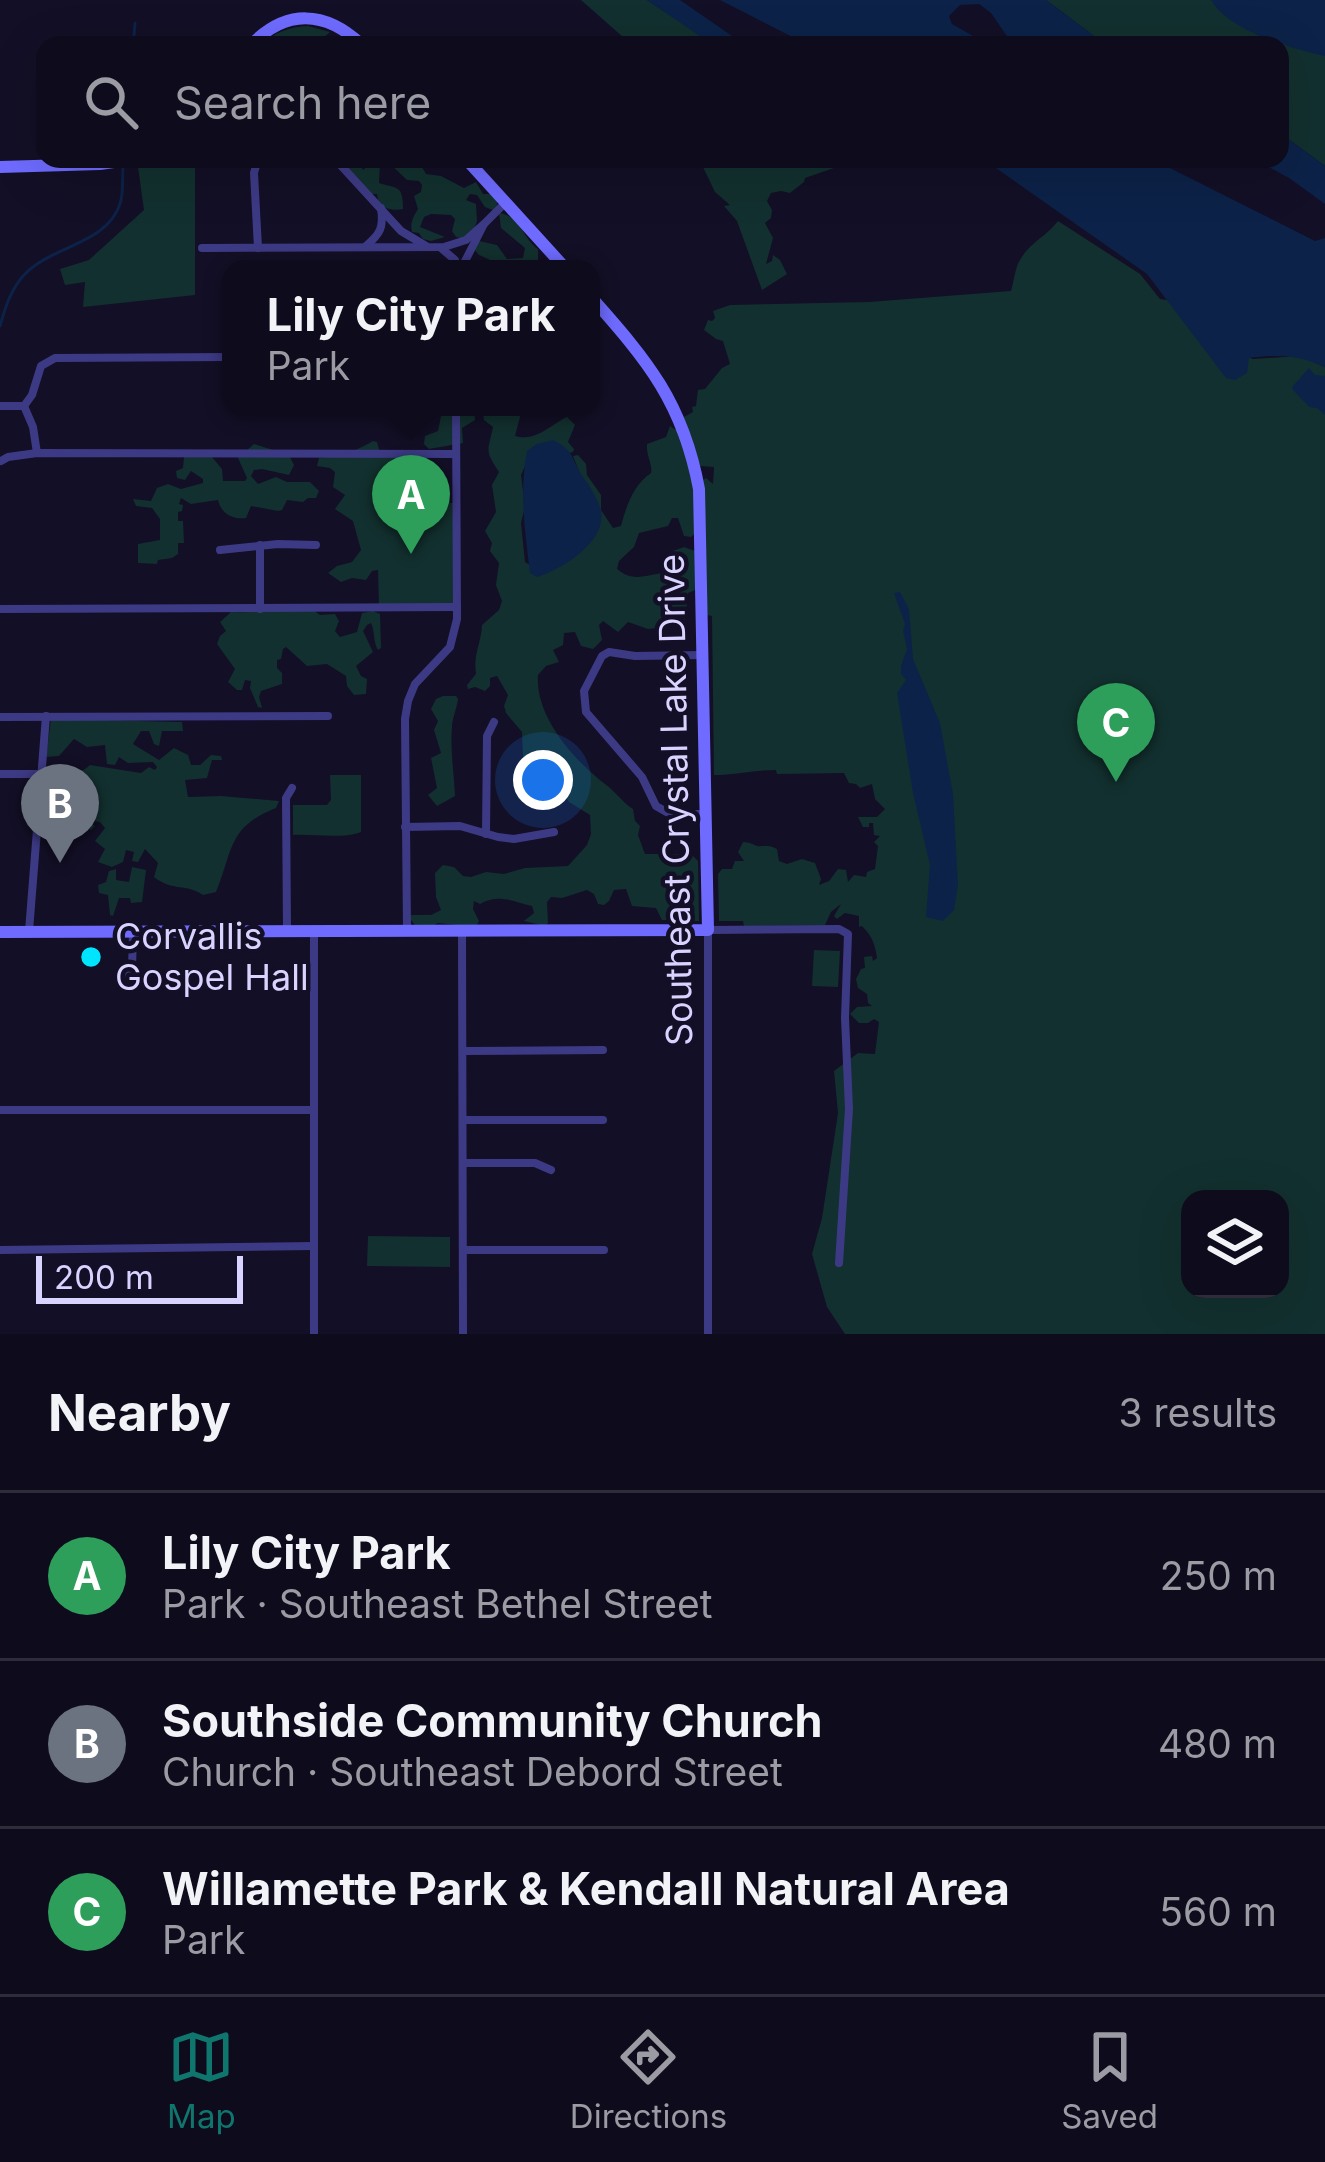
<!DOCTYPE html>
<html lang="en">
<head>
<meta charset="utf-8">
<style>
  body { margin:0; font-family:Inter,sans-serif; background:#171425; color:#f1f3f6 }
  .controls { position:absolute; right:36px; bottom:36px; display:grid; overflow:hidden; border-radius:24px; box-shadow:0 12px 48px #0002 }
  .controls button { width:108px; height:108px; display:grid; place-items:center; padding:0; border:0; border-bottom:3px solid #2e2b3b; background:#0e0b1c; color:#f1f3f6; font:60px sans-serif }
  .scale { position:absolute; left:36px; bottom:30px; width:207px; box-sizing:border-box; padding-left:12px; border:6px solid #d9d4ff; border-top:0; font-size:33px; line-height:42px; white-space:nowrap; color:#d9d4ff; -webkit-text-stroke:9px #130f26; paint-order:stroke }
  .you { position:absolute; left:543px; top:780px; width:42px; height:42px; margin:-30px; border:9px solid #fff; border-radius:50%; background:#1a73e8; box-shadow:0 0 0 18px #1a73e833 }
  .badge { display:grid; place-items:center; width:78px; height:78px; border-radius:50%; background:#0f766e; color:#fff; font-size:39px; font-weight:700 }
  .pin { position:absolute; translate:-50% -99px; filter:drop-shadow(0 3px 6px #0008) }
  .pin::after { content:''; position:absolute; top:63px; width:42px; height:36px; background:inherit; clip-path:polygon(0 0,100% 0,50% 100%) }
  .popup { position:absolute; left:222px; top:260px; width:378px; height:156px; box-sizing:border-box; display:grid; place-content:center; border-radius:24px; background:#0e0b1c; filter:drop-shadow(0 3px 9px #0005); font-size:39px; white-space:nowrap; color:#9b9ba3 }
  .popup b { font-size:45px; color:#f1f3f6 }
  .popup::after { content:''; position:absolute; left:50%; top:100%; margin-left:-24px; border:24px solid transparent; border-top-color:#0e0b1c }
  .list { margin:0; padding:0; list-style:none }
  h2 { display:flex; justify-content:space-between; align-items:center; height:156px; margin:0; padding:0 48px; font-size:51px }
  h2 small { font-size:39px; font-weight:400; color:#9b9ba3 }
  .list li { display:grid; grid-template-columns:78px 1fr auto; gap:36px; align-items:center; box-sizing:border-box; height:168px; padding:0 48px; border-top:3px solid #2e2b3b }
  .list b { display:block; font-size:45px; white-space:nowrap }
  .list p { margin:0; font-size:39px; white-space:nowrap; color:#9b9ba3 }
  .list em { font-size:39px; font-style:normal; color:#9b9ba3 }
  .icon { flex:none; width:66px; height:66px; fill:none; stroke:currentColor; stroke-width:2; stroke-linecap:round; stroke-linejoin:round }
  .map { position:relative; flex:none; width:1325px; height:1334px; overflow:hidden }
  .search { position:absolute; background:#0e0b1c; box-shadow:0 12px 48px #0002; left:36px; right:36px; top:36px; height:132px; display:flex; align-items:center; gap:30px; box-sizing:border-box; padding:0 42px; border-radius:24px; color:#9b9ba3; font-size:45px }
  .sheet { height:660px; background:#0e0b1c }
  nav { display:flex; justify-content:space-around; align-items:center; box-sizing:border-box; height:168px; border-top:3px solid #2e2b3b; background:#0e0b1c; font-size:33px; color:#9b9ba3 }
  nav a { display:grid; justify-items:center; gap:6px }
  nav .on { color:#0f766e }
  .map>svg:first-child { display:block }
  .green { fill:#12302f; fill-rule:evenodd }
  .water { fill:#0c2248 }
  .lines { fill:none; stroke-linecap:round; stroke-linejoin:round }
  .stream { stroke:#0c2248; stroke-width:3 }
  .street { stroke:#3d3a85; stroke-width:8 }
  .secondary { stroke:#6f6bff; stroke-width:12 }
  .poi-dot { fill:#00e5ff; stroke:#130f26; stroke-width:4.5 }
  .labels { text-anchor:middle; stroke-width:9; stroke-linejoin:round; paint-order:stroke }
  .street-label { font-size:36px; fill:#d9d4ff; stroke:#130f26 }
  .poi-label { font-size:36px; fill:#d9d4ff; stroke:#130f26; text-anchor:start }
</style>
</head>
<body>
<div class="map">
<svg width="1325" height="1334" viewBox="0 0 1325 1334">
  <rect width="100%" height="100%" fill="#130f26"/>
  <g class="green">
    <path d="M581,0H647L715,45H632Z"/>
    <path d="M1046,0H1264L1325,50V166L1280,133V45H1106Z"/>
    <path d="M308,26L330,32L315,45L261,44C276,32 289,27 308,26Z"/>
    <path d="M160,159H195V295L83,307L85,282L65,285L60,269L89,260L144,210L138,167Z"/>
    <path d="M348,159L358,160L363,170L368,165V159H424L422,167L426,174L441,176L464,188L476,182L483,194H490L497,201V205L493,210L485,207L477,195L470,194L466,200L476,204L477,221L473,232L464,239L456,237L452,231L455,219L451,215L431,214L424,217L420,227L445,237L431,241L423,239L419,233L412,232C410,222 413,217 418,209L414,196L421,192L422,185L419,181L407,180L387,161L380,163L379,183C397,189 403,184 403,209C395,211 386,209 379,205L377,194H366L343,169Z"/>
    <path d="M699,159H842L834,168L805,178L804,182L790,193L781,191L771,193L767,201L772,210L771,218L765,223L773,238L766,264L772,261L773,255L780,260L787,274L762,290L737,221L724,206L730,205L715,192Z"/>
    <path d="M499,213C521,216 522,238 538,249V260L549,264L550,269H496L497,263L479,255L474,249L479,241L497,245L507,259L523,258L525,248L501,228Z"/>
    <path d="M1058,221L1140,274L1160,299L1167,300L1242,355L1253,359L1299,356L1325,367V1334H845L827,1307L812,1254L822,1218L838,1113L834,1071L858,1053L875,1054L879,1022L874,1019L868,1023H859L850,1014L857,1007L872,1006L868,1003L867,994L858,988L856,979L861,969L865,968L864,957L872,956L873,961L877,958C875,944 872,936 862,926L859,927V916L845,913L837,919L834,916L841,904L831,912L825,925L744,926L743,921H719L718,874L722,869H732L735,861H744L738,852L743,842C750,842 754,845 757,846C763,847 768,844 777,849L779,861L787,864L802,859L815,863L821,879L819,885L829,881L838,869L846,870L848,882L854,875L866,877L867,872L875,869L878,846L874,842L880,836L874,835L873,823H869V827H863L858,817H877L885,809L875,799L872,784L860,788L856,784L849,783L844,773L777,774L776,770C752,770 736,775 714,775L712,616L701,614L698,589L688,593L685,619L680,625L648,629L628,622L618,632L603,621L599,625L602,640L593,649L581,646L575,632L564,633L563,645L553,650L559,662L546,666L538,675C535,717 574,760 605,784C615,791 622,802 633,809L635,821L640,826L638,835L645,854H691L698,861L699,921L662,920L656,908L632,906L626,889L614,890L609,901L604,905L598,904L594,894L587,890L562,898L551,897L547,902L548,923L545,926L524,921L534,913L532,906C513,902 499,893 480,904L474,901L473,909L479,921L476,927L438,923L428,928L415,925L410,919L411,915H431L441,910L436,897L435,873L443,865L454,867L463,876L471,877L486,872L504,874L525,868L568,866L587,845L591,834L590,815L569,802L567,799L569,793L555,791L544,796L537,793L524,801L518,799L519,768L523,757L522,732L506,713L504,706L508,695L497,676L490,678V686L485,691L475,687L468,689L467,685L476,674C473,654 481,644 482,625L499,610L502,601L496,585L499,563L490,551L492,543L485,531L496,512L492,485L499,472C484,449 488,452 493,427L484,420L483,412L487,410L496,413L502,407H518L520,417L515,436C536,442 550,425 567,417L575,425L568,442L574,449L573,452L526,464L521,475L525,507L521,523L525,562L532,566L585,487L573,456L578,455L586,464L587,475L601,495V510L613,528L621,526C626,507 633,485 651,473C653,465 646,456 647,444L666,437L670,426L679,432L680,442L700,482L706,478L713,484L714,467L700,466L684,417L693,412L692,407L696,406L698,390L705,389L722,368L730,364L723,341L716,339L704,330L708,320L712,321L715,318L713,311L730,305L869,302L1011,291C1014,281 1015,268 1020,260C1029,243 1047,236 1058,221ZM672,518H678L684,536L691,537L696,532L695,551L684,547L673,551L668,573C647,573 635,584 617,569L619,561L634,547L639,533L668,526ZM1190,1199H1280V1289H1190Z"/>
    <path d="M450,407H474L475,420L462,428L463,443L429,449L424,444L425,436L438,431L441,416Z"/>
    <path d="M373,441L377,442L381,457L404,456L413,467L402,481L405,488L420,491L426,503H456L457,607L379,608L378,570L372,571L366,580L352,578L341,582L328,573L337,566L352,562L361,550L353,521L335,509L345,495L333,487L335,472L330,468L317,466L319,458C343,455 352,453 373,441Z"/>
    <path d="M254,444L289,455L294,465L289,475L262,469L254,470L251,476L258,484L276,477L287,482H310L319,491L316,498H308L303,502L287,500L282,510L278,511L251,506L246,518C232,520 221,513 218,500L191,504L181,498L179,504L183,505L182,511L178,512V521H183L184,543H178V554L172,558L158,560L157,564L138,563V544L160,540V519L152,508L136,506L133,499L151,501L157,488L168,484L181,489L203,483V479L191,471L185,480L177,478L176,471L183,468L184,457H212L222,469L223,481H245L247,478L238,458Z"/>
    <path d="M308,606L320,615L335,614L339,621L335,631L340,637L357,632L362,613L373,611L380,614L381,648L378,650C373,642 375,631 371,623L367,625L363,631L373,652L356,666L361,676L367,679L366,694L354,695L347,686L346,676L327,664L307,666L286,647L283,649L281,659L277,660V668L282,673V684L261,691L259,697L262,708L258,707L250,688L251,681L245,680L242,690H237L228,682L235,669L217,644L220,636L226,631L220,622L231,612C259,613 280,610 308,606Z"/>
    <path d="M443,696H456L458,699C457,708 452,719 452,727C450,750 454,772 455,796L437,806L428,795L437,788L431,758L441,753L434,730L438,721L431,709L436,699Z"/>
    <path d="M51,719L182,722L183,731H162L159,746L154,744L149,731H141L133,744L159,760L174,748L188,755L191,765H200L211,755L221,756L222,760H212L207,778L185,780L188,797L221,796L279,801L276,808C227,827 233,852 216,892L203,895C186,883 173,892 154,877L158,863L145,849L138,862L132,861L134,852L126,850L123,862L112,867L98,862L105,849L95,841L105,828L100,822L94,821L91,824L95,826L91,830L82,825L71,830L68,824L80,814V811C68,809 58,820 42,818V813L49,808L70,803L53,804L44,799V789L61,783H49L45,768L53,765C69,777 74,778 90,765L141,773L149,767L155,770L157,767L153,762L128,763L119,757L115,765L107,764L105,745L87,747L74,739L59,756L46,757Z"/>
    <path d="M330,775H361V832C345,839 313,834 293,835V805H327L331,800Z"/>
    <path d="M132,867L146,870L142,902L131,903L130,898H119L113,916L110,915L108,895L99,893L98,885L106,882L109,871L116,869V880L129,882Z"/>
    <path d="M814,950L840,951L838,987L812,986Z"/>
    <path d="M368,1236L450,1237V1267L367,1266Z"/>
  </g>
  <g class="water">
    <path d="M647,0H680L745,45L710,43Z"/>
    <path d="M720,0H1046L1106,45H1013L991,13L979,4L960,5L949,16L952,24L989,45H808Z"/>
    <path d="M1211,0H1325V56C1290,48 1229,31 1211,0Z"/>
    <path d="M1280,133L1325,166V204L1289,178L1254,159H1280Z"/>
    <path d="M983,159H1152L1315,241L1325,238V367C1299,355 1277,354 1249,358L1247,373L1235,380L1226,378L1147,274Z"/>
    <path d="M1309,368L1315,375L1325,376V415L1317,408L1309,407L1293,390L1292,387Z"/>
    <path d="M553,440C575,451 571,459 583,477C590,486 598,499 601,511C607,542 561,570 537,577L530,573C525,531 519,493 527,451L537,444Z"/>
    <path d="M900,592L909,609L913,659L940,723L953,794L958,885L954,910L943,921L926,917L930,865L913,793L897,693L906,680L901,674V666L907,649L903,631L905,624L894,593Z"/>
  </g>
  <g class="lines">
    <g class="stream">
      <path d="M134,35L135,23"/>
      <path d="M0,326C5,308 11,289 24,275C52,245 106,245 120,204C124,192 122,179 123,167"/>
    </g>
    <g class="street">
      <path d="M258,159L254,173L258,248"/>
      <path d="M335,159L401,231L426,246"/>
      <path d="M366,246C380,234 384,228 381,208"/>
      <path d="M202,248L444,247L466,240L484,224"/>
      <path d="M441,248L455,260L458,269"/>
      <path d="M461,269L484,224L505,203"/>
      <path d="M0,406H24L32,395L41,366L55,358L231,357"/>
      <path d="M24,406L33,427L37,453"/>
      <path d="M1,461L8,457L37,453L455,454"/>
      <path d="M260,545V609"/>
      <path d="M220,550L278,544L316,545"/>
      <path d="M0,609L457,607"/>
      <path d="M703,655L635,656L609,652L602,656L584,691L586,712L642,777L656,806L670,814H705"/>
      <path d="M0,717L328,716"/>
      <path d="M0,774H42"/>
      <path d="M405,827L460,826L498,837L514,839L554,832"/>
      <path d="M486,834L487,736L494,722"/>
      <path d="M287,930L286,798L292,788"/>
      <path d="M407,930L405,719L408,701L415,684L450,647L457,619L456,407"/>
      <path d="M462,930L463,1334"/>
      <path d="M29,931L46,716"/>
      <path d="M314,931V1334"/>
      <path d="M126,979L132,968L133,933"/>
      <path d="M463,1051L603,1050"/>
      <path d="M0,1110H314"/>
      <path d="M463,1120H603"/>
      <path d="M463,1163H535L551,1170"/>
      <path d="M0,1250L314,1246"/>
      <path d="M463,1250H604"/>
      <path d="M708,1334V930L839,929L848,934L845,1018L849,1109L839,1263"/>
    </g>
    <g class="secondary">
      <path d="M251,45C286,9 325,10 362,45"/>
      <path d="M466,159L566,269"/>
      <path d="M0,167L100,164L134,159"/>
      <path d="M0,932L708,930L699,489C683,403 648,361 591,297"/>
    </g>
  </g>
  <circle class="poi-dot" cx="91" cy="957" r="12"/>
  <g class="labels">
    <g class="street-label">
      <text transform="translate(675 800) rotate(-91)" y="13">Southeast Crystal Lake Drive</text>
    </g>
    <g class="poi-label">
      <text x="115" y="949">Corvallis<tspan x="115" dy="41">Gospel Hall</tspan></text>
    </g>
  </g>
</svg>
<div class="controls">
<button><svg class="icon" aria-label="layers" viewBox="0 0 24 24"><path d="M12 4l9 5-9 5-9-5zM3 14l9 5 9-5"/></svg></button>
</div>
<div class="scale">200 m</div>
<div class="you"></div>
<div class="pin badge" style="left:411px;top:554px;background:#2e9e5b">A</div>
<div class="popup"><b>Lily City Park</b>Park</div>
<div class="pin badge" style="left:60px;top:863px;background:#6b7280">B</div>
<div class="pin badge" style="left:1116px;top:782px;background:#2e9e5b">C</div>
<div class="search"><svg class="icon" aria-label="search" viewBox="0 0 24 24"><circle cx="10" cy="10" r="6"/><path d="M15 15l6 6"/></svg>Search here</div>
</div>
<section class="sheet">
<h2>Nearby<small>3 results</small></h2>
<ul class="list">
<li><span class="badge" style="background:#2e9e5b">A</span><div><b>Lily City Park</b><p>Park · Southeast Bethel Street</p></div><em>250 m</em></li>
<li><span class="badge" style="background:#6b7280">B</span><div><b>Southside Community Church</b><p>Church · Southeast Debord Street</p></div><em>480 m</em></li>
<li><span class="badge" style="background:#2e9e5b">C</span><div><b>Willamette Park &amp; Kendall Natural Area</b><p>Park</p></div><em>560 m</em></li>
</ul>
</section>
<nav>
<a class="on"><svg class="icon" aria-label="map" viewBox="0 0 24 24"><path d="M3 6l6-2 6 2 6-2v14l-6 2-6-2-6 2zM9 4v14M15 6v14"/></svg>Map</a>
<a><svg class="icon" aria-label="directions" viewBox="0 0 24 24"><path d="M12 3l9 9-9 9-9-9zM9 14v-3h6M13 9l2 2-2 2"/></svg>Directions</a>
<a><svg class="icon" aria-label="saved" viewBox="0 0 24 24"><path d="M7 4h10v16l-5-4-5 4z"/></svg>Saved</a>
</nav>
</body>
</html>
